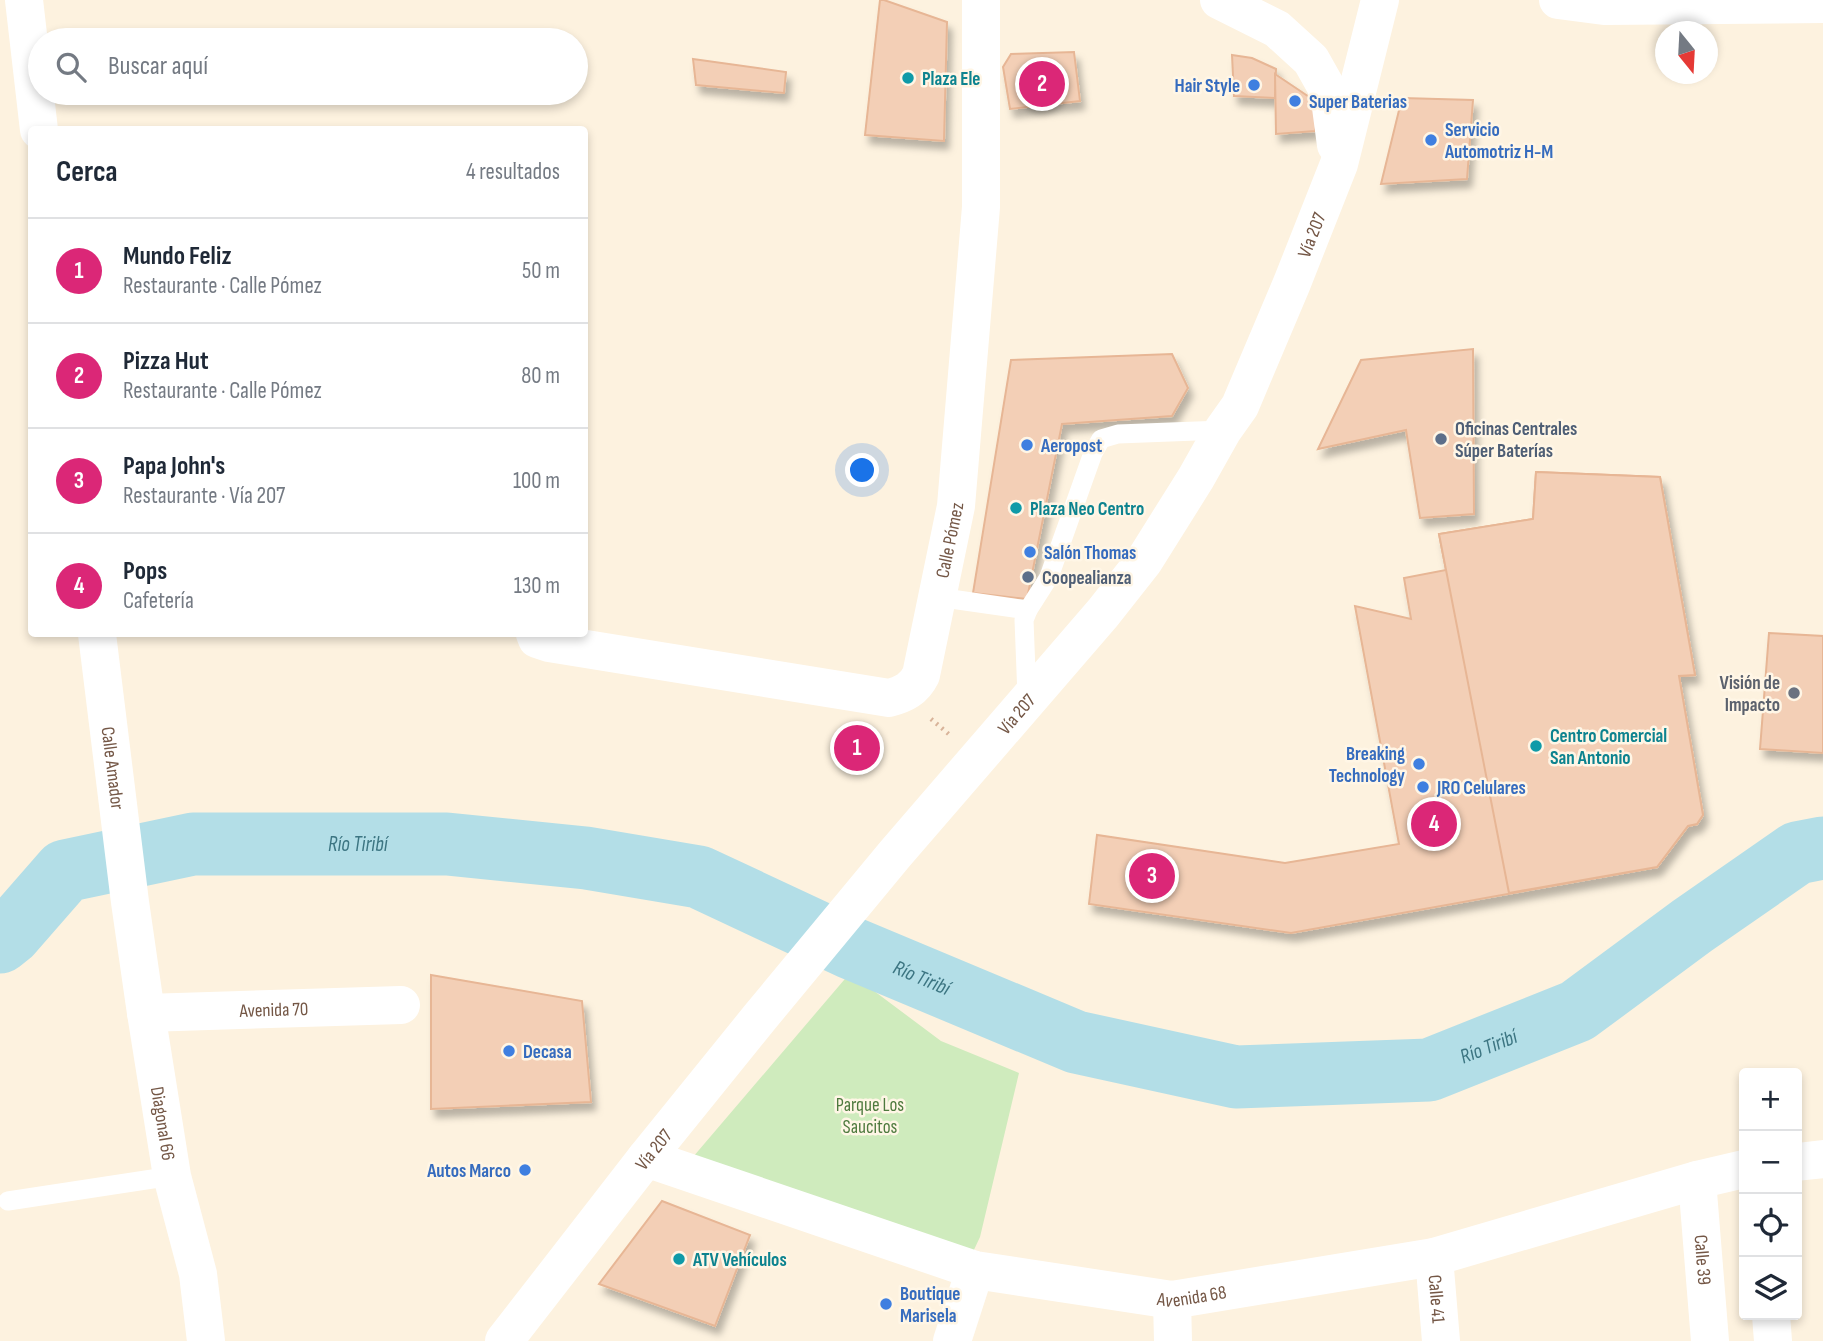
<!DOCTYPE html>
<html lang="es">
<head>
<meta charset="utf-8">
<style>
  body { margin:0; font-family:"Sofia Sans Condensed",sans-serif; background:#f2f2f3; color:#1f2937 }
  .controls { position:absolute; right:21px; bottom:21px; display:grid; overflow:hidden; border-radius:7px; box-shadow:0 4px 10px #0003 }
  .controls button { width:63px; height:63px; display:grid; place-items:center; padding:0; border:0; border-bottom:2px solid #e0e1e3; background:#fff; color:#1f2937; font:35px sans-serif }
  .compass { position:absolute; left:1655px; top:21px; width:63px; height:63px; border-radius:50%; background:#fff; box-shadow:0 4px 10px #0003; rotate:162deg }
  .you { position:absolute; left:863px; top:471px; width:24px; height:24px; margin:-18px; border:5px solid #fff; border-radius:50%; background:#1a73e8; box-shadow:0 0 0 10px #1a73e833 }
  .badge { display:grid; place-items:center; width:46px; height:46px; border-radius:50%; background:#db2777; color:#fff; font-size:23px; font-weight:700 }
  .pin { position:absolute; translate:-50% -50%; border:4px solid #fff; box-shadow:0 2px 7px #0006 }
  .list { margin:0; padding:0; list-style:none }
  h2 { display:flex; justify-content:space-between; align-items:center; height:91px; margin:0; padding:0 28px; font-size:30px }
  h2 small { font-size:23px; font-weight:400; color:#747a83 }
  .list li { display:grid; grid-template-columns:46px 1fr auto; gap:21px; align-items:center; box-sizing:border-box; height:105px; padding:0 28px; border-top:2px solid #e0e1e3 }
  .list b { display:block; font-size:26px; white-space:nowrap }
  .list p { margin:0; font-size:23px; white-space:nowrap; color:#747a83 }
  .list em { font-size:23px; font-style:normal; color:#747a83 }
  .icon { flex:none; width:38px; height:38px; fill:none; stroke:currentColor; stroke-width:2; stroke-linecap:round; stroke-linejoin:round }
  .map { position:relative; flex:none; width:1823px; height:1341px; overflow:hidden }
  .search { position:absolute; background:#fff; box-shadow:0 4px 10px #0003; left:28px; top:28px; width:560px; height:77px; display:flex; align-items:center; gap:18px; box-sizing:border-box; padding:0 24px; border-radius:38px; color:#747a83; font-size:26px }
  .panel { position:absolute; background:#fff; box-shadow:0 4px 10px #0003; left:28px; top:126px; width:560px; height:511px; border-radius:7px }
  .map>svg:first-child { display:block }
  .green { fill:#cfebbd }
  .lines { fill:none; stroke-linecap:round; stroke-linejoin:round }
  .river { stroke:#b3dee7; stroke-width:63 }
  .building { fill:#f3cfb6; stroke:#e7b695; stroke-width:2; filter:url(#shadow) }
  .path { stroke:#d8b399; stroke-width:4.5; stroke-dasharray:2 5; stroke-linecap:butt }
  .lane { stroke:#fff; stroke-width:19 }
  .street { stroke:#fff; stroke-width:38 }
  .secondary { stroke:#fff; stroke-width:38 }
  .culture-dot { fill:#0f9aa8; stroke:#fff6e6; stroke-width:2.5 }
  .shop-dot { fill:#3f7fe0; stroke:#fff6e6; stroke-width:2.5 }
  .service-dot { fill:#5c6f8a; stroke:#fff6e6; stroke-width:2.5 }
  .worship-dot { fill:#6b7280; stroke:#fff6e6; stroke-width:2.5 }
  .labels { text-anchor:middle; stroke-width:5; stroke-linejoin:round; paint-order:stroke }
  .culture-label { font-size:19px; font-weight:bold; fill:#0d838f; stroke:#fff6e6; text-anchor:start }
  .shop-label { font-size:19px; font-weight:bold; fill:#366cbe; stroke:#fff6e6; text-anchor:start }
  .street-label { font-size:19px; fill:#745746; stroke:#fff6e6 }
  .service-label { font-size:19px; font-weight:bold; fill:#4e5e75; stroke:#fff6e6; text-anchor:start }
  .worship-label { font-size:19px; font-weight:bold; fill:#5b616d; stroke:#fff6e6; text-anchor:end }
  .park-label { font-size:19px; fill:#4e7a3e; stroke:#fff6e6 }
  .water-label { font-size:21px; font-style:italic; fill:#3c7582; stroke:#fff6e6 }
</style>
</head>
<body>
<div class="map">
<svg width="1823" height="1341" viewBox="0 0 1823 1341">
  <defs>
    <filter id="shadow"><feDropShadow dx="4.5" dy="8" stdDeviation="3.5" flood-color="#0004"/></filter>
  </defs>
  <rect width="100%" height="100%" fill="#fdf2df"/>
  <path class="green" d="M850,973L941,1041L1019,1073L980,1237L972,1254L693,1157Z"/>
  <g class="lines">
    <path class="river" id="s1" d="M0,942L10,934L65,871L193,844H447L586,858L699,877L851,948L1076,1042L1236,1077L1429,1070L1577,1011L1692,926L1797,853L1823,848"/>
  </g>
  <g class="building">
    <path d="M880,0H884L947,22L944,141L865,135Z"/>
    <path d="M1074,52L1080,101L1010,109L1003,67L1011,54Z"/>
    <path d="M1232,55L1252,58L1276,69L1275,98L1234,96Z"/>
    <path d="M693,59L786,72L784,93L696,85Z"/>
    <path d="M1275,74L1321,105L1315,131L1276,134Z"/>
    <path d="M1402,98L1473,100L1467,179L1381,184Z"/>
    <path d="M1473,349L1474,514L1420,518L1406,430L1318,449L1361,360Z"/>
    <path d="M1172,354L1188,388L1172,416L1062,424L1027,599L973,593L1011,360Z"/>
    <path d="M1536,472L1660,477L1695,675L1679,676L1703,815L1697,824L1688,826L1657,867L1291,933L1089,904L1097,835L1285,863L1399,844L1355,606L1411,619L1404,578L1446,570L1439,534L1533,519Z"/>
    <path d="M1536,472L1660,477L1695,675L1679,676L1703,815L1697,824L1688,826L1657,867L1509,893L1439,534L1533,519Z"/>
    <path d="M1769,633L1823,636V753L1760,749Z"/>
    <path d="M431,975L582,1001L591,1102L431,1109Z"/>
    <path d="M662,1201L750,1235L715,1326L599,1284Z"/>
  </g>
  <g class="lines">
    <path class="path" d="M931,719L951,736"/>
    <g class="lane">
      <path d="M937,597L1028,610"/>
      <path d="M1027,697L1024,620L1028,610L1049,577L1093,453L1101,439L1118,434L1223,430"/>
      <path d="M8,1201L172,1176"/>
    </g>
    <g class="street">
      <path d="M24,0L39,130"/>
      <path d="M1558,0L1604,6L1823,4"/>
      <path id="s2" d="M97,634L130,902L146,1013L172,1176L198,1274L206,1341"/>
      <path id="s3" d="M535,634L537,639L549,643L889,698C904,694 914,689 921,675L956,506L981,207V0"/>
      <path id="s4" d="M146,1013L401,1005"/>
      <path id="s5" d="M646,1158L975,1270L1172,1300L1434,1257L1697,1180L1744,1169"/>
      <path d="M1797,1162L1823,1159"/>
      <path id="s6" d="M1697,1180L1710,1341"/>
      <path id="s7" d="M1434,1257L1441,1341"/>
      <path d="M1172,1300L1173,1341"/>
      <path d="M1771,1315L1773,1341"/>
      <path d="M952,1341L975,1270"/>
    </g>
    <g class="secondary">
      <path d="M1219,0L1277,29L1311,60L1329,92L1336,145"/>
      <path id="s8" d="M504,1341L646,1158L760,1017L895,854L1103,613L1144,561L1196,478L1223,430L1240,406L1292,283L1339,164L1380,0"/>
    </g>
  </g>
  <g class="culture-dot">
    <circle cx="908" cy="78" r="7"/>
    <circle cx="1016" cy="508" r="7"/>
    <circle cx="1536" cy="746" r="7"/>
    <circle cx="679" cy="1259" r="7"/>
  </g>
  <g class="shop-dot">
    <circle cx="1254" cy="85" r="7"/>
    <circle cx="1295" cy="101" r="7"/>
    <circle cx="1431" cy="140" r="7"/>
    <circle cx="1027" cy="445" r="7"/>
    <circle cx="1030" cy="552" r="7"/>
    <circle cx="1419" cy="764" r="7"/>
    <circle cx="1423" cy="787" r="7"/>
    <circle cx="509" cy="1051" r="7"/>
    <circle cx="525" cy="1170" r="7"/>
    <circle cx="886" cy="1304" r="7"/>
  </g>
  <g class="service-dot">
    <circle cx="1441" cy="439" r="7"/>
    <circle cx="1028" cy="577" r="7"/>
  </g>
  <circle class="worship-dot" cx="1794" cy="693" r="7"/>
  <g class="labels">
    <g class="culture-label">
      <text x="922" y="85">Plaza Ele</text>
      <text x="1030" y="515">Plaza Neo Centro</text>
      <text x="1550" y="742">Centro Comercial<tspan x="1550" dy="22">San Antonio</tspan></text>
      <text x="693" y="1266">ATV Vehículos</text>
    </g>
    <g class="shop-label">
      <text x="1240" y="92" text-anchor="end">Hair Style</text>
      <text x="1309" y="108">Super Baterias</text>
      <text x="1445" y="136">Servicio<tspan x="1445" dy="22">Automotriz H-M</tspan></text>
      <text x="1041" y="452">Aeropost</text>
      <text x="1044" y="559">Salón Thomas</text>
      <text x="1405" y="760" text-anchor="end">Breaking<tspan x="1405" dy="22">Technology</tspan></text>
      <text x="1437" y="794">JRO Celulares</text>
      <text x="523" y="1058">Decasa</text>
      <text x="511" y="1177" text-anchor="end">Autos Marco</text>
      <text x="900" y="1300">Boutique<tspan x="900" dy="22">Marisela</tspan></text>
    </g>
    <g class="street-label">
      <text dy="7" stroke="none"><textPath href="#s8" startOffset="1377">Vía 207</textPath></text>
      <text dy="7" stroke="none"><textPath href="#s3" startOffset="541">Calle Pómez</textPath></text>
      <text dy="7" stroke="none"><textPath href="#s8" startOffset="810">Vía 207</textPath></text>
      <text dy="7" stroke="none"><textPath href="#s2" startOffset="135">Calle Amador</textPath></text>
      <text dy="7" stroke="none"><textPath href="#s4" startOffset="128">Avenida 70</textPath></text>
      <text dy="7" stroke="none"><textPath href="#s2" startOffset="494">Diagonal 66</textPath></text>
      <text dy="7" stroke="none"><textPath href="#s8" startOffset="243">Vía 207</textPath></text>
      <text dy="7" stroke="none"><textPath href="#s6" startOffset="80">Calle 39</textPath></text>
      <text dy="7" stroke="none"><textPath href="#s5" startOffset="567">Avenida 68</textPath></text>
      <text dy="7" stroke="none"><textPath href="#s7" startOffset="42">Calle 41</textPath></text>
    </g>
    <g class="service-label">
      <text x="1455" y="435">Oficinas Centrales<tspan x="1455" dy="22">Súper Baterías</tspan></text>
      <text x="1042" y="584">Coopealianza</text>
    </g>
    <g class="worship-label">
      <text x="1780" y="689">Visión de<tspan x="1780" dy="22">Impacto</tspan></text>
    </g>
    <g class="park-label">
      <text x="870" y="1111">Parque Los<tspan x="870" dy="22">Saucitos</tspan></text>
    </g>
    <g class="water-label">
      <text dy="7" stroke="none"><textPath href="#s1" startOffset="392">Río Tiribí</textPath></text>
      <text dy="7" stroke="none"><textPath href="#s1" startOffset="980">Río Tiribí</textPath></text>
      <text dy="7" stroke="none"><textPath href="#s1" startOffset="1568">Río Tiribí</textPath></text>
    </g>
  </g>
</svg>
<div class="controls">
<button>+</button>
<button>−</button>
<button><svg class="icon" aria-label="locate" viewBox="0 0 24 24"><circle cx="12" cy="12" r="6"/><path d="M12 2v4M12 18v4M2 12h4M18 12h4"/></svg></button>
<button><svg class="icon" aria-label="layers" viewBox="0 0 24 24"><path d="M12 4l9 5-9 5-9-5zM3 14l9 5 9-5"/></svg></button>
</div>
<svg class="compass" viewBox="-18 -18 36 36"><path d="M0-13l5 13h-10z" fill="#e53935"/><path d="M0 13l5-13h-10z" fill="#747a83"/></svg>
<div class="you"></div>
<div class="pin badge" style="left:857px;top:748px">1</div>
<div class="pin badge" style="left:1042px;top:84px">2</div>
<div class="pin badge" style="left:1152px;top:876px">3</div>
<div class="pin badge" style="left:1434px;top:824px">4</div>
<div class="search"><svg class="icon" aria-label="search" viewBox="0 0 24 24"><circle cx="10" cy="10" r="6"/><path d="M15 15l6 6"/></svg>Buscar aquí</div>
<section class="panel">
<h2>Cerca<small>4 resultados</small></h2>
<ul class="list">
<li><span class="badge">1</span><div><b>Mundo Feliz</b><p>Restaurante · Calle Pómez</p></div><em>50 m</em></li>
<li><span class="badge">2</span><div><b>Pizza Hut</b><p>Restaurante · Calle Pómez</p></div><em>80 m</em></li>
<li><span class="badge">3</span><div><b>Papa John's</b><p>Restaurante · Vía 207</p></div><em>100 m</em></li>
<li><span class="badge">4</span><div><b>Pops</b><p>Cafetería</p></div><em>130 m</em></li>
</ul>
</section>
</div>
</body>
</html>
